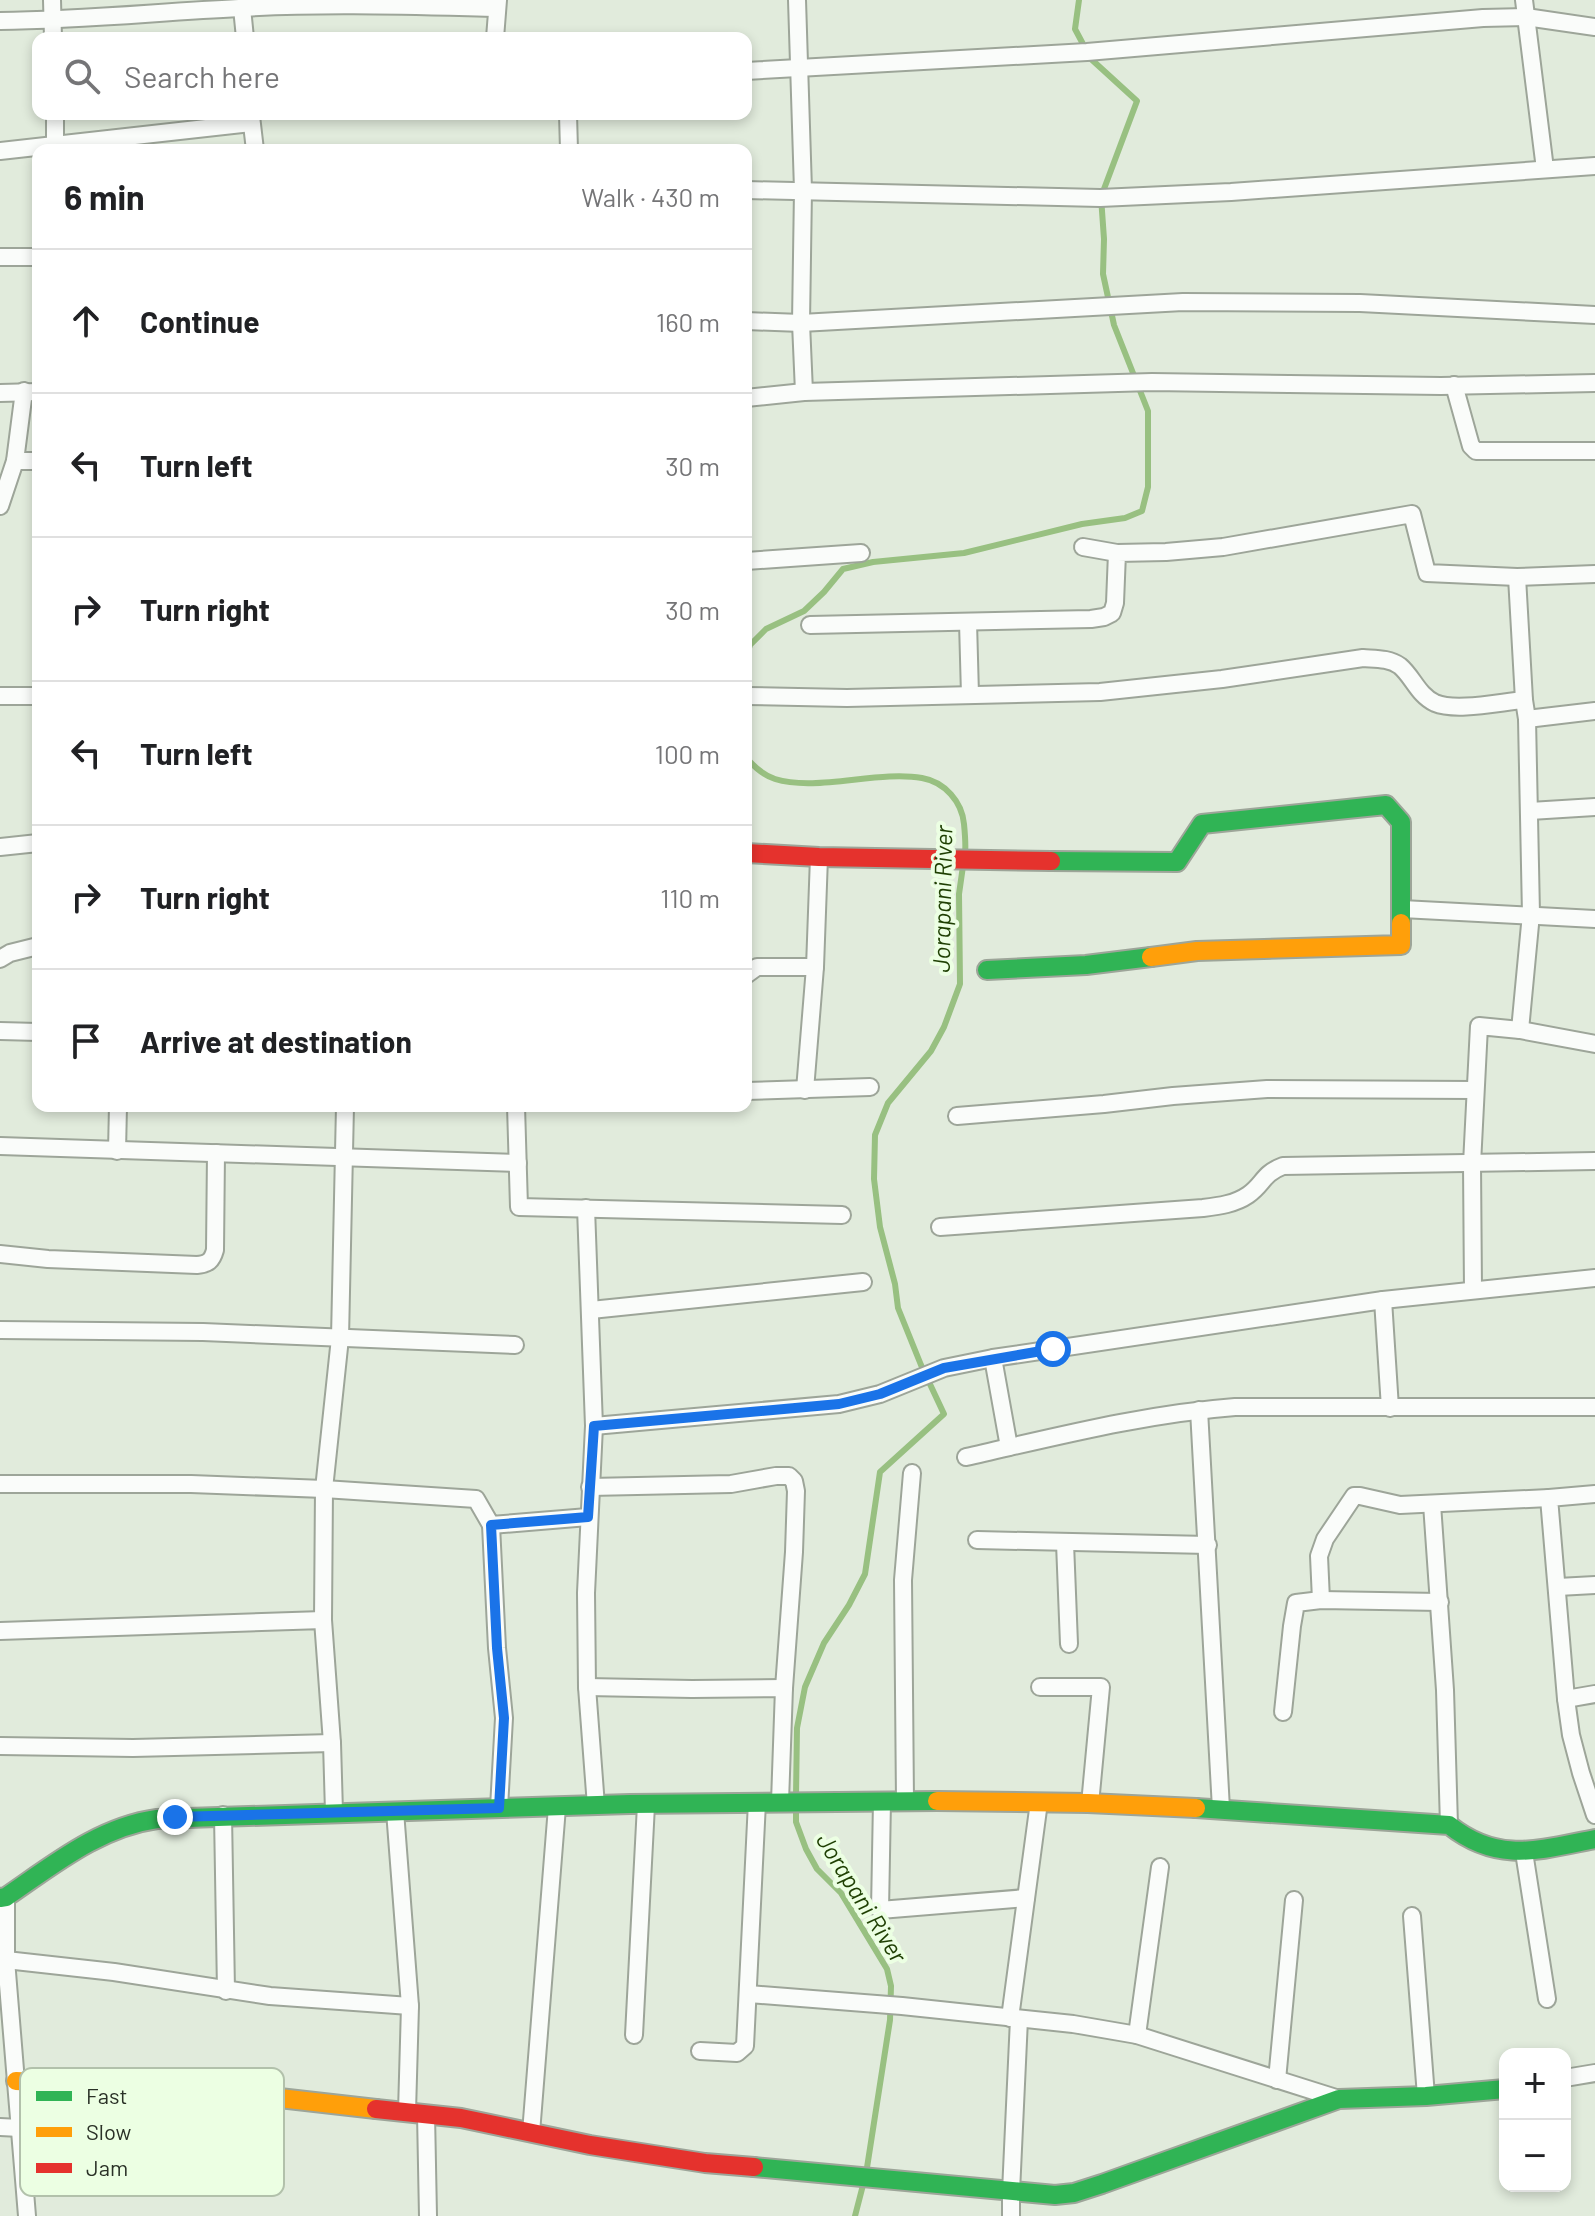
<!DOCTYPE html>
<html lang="en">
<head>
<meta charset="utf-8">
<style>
  body { margin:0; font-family:Barlow,sans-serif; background:#f2f2f2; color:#202124 }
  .controls { position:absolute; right:24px; bottom:24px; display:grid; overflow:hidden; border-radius:16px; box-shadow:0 4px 12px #0003 }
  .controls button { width:72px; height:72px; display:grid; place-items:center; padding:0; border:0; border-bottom:2px solid #e0e0e0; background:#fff; color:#202124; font:40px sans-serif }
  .stop { position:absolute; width:24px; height:24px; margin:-18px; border:6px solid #1a73e8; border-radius:50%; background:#fff }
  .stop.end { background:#1a73e8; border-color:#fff; box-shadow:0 2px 8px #0008 }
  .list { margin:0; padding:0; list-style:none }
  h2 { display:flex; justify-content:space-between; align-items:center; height:104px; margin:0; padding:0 32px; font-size:34px }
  h2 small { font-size:26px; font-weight:400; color:#757577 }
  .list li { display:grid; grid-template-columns:52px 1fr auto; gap:24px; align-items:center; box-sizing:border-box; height:144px; padding:0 32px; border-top:2px solid #e0e0e0 }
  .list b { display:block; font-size:30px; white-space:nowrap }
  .list em { font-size:26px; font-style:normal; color:#757577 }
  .icon { flex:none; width:44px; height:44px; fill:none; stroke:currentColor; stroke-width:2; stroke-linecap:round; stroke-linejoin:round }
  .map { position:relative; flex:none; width:1595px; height:2216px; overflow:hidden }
  .search { position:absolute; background:#fff; box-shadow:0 4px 12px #0003; left:32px; top:32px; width:720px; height:88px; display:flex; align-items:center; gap:20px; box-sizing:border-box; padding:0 28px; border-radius:16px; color:#757577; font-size:30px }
  .panel { position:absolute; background:#fff; box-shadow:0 4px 12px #0003; left:32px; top:144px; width:720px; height:968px; border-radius:16px }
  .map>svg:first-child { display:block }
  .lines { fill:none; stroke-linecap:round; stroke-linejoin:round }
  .stream { stroke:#98c081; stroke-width:6 }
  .street-casing { stroke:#9da599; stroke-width:20 }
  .fast-casing { stroke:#9da599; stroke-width:22 }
  .slow-casing { stroke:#9da599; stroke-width:22 }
  .jam-casing { stroke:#9da599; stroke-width:22 }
  .street { stroke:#fafcfa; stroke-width:16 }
  .fast { stroke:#30b455; stroke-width:18 }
  .slow { stroke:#ff9f0a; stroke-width:18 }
  .jam { stroke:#e5322d; stroke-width:18 }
  .route { stroke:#1a73e8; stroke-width:10 }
  .labels { text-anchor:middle; stroke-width:8; stroke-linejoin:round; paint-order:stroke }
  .water-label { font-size:24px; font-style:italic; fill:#1e3f02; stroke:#ecffe3 }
  .key { fill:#ecffe3; stroke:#b2c1ab; stroke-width:2 }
  .key-label { font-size:22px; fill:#2a3127 }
</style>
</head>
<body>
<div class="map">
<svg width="1595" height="2216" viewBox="0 0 1595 2216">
  <rect width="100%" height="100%" fill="#e1ebdc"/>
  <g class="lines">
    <g class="stream">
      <path d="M746,657L750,645L766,629L804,611L824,592L843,569L873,562L964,553L1082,524L1125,518L1142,511L1148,487V411L1114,325L1103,274L1104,239L1101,197L1137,101L1091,59L1075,29L1079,0"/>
      <path d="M746,757C754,767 763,775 775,779C817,792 878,770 922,778C945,782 962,802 964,824C965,834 966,844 965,854"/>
      <path d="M796,1796L797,1728L805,1687L824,1643L849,1605L865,1574L880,1472L944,1414L921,1365L898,1308L895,1284L880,1227L874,1179L875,1135L888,1103L931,1051L944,1027L960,984L959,894L963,866"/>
      <path d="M796,1807V1822L806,1849L817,1869L841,1893L887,1969L891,1986L890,2020L866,2174"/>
      <path d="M855,2216L863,2185"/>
    </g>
    <g class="street-casing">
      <g id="street">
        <path d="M52,0L53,38"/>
        <path d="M797,0L803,190L801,323L804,392"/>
        <path d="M1524,0L1545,169"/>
        <path d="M242,8L245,38"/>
        <path d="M0,21C80,20 159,12 239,8C325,3 411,6 497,8"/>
        <path d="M495,38L498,0"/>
        <path d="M746,71L1087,52L1483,18L1526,17L1595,27"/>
        <path d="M55,114V146"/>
        <path d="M568,114L569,150"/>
        <path d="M251,116L255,150"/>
        <path d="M0,151L251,123"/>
        <path d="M746,190L1100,198L1231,192L1595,166"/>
        <path d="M0,257H38"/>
        <path d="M746,321L801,323L1183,302L1360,303L1595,315"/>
        <path d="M1454,385L1471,446L1476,451H1595"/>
        <path d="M0,393L38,392"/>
        <path d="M746,398L804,392L1152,382L1441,386L1595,383"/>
        <path d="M15,461H38"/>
        <path d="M0,506L15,461L24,391"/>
        <path d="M1083,547L1117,553"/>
        <path d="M746,561L861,553"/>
        <path d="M1517,577L1524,700L1527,719L1531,914L1520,1030"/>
        <path d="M968,622L970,695"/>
        <path d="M810,625L1091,619L1104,617L1112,613L1115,603L1117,553L1166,552L1223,547L1412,514L1427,573L1517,577L1595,574"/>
        <path d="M0,696H38"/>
        <path d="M746,696L847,698L1100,692L1222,679L1363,658C1375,659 1389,658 1400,666C1413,677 1418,695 1435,703C1456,712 1500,702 1524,700"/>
        <path d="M1527,719L1595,711"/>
        <path d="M1530,811L1595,807"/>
        <path d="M0,847L38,843"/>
        <path d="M1402,909L1595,919"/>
        <path d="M0,959L10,953L38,946"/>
        <path d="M746,975L757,967H815"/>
        <path d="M0,1031L38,1032"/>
        <path d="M805,1090L815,967L819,857"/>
        <path d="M746,1091L870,1087"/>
        <path d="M516,1106L519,1207L842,1215"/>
        <path d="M957,1116L1104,1104L1173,1096L1267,1089L1475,1090"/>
        <path d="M0,1146L518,1163"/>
        <path d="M117,1151L118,1106"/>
        <path d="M586,1208L594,1426L586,1593L587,1687L596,1806"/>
        <path d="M940,1227L1203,1208C1219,1206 1235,1204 1248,1195C1264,1184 1262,1174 1283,1166L1595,1161"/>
        <path d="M0,1254L48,1259L197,1265C208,1264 212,1261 215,1250L216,1153"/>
        <path d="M1473,1290L1472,1164L1479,1026L1520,1030L1595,1044"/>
        <path d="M1383,1300L1390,1408"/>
        <path d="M591,1310L863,1282"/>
        <path d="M0,1330L203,1332L515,1345"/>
        <path d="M993,1358L1009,1447"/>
        <path d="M1199,1410L1221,1809"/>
        <path d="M594,1426L839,1404L880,1394L944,1368L993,1358L1383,1300L1595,1278"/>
        <path d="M966,1457C1055,1437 1143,1414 1235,1407H1595"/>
        <path d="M0,1484H191L324,1489L476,1499L491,1525L588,1517"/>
        <path d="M590,1487L731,1484L776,1476H789L794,1481L796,1491L794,1552L784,1688"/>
        <path d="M1595,1494L1549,1498L1566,1699L1571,1735L1581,1773L1595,1815"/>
        <path d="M1432,1504L1445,1690L1449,1825"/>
        <path d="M491,1525L497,1648L504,1718L499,1808"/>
        <path d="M977,1540L1208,1545"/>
        <path d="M1065,1543L1069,1644"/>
        <path d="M1558,1587L1595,1585"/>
        <path d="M1321,1600L1319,1556L1325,1539L1354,1496H1360L1400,1505L1549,1498"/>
        <path d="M323,1620L324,1489L340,1338L345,1106"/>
        <path d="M0,1631L323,1620L332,1743L334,1812"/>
        <path d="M587,1687L692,1689L784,1688L780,1802"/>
        <path d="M1040,1687H1101L1090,1804"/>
        <path d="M1566,1699L1595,1694"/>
        <path d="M1283,1712L1292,1626L1296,1603L1321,1600L1440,1602"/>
        <path d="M0,1746L133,1748L332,1743"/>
        <path d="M882,1801L880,1910L1026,1898"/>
        <path d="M905,1801L903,1580L912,1473"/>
        <path d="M395,1811L410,2006L407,2112"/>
        <path d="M223,1815L226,1991"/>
        <path d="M1524,1852L1547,1999"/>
        <path d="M6,1897V1960L27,2216"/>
        <path d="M1412,1916L1426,2096"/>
        <path d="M6,1960L114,1972L270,1996L410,2006"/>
        <path d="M749,1994L902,2006L1073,2024L1137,2035L1339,2099"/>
        <path d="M1010,2018L1039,1802"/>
        <path d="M634,2035L646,1805"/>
        <path d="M1137,2035L1160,1867"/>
        <path d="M700,2051L737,2053L745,2046L757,1802"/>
        <path d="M1565,2078L1595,2073"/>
        <path d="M1277,2080L1294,1900"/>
        <path d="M426,2114L428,2216"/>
        <path d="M0,2127L20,2128"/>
        <path d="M531,2133L557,1807"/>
        <path d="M1011,2216V2192L1019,2019"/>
      </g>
    </g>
    <g class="fast-casing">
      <g id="fast">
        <path d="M1051,861L1177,862L1202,824L1386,805L1401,822V923"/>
        <path d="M987,970L1086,965L1151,957"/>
        <path d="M1196,1808L1449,1825C1498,1864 1539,1850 1595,1839"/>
        <path d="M0,1898L6,1897C53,1865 99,1827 157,1819L630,1804L937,1801"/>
        <path d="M754,2167L1055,2195L1074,2193L1102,2184L1339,2099L1426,2096L1505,2089"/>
      </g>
    </g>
    <g class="slow-casing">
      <g id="slow">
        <path d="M1151,957L1197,951L1401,945V923"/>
        <path d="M937,1801L1088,1803L1196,1808"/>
        <path d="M16,2081L218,2091L376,2109"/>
      </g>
    </g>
    <g class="jam-casing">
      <g id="jam">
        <path d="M746,853L819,857L1051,861"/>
        <path d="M376,2109L461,2118L590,2145L705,2163L754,2167"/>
      </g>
    </g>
    <use href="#street" class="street"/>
    <use href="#fast" class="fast"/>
    <use href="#slow" class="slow"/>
    <use href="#jam" class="jam"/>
  </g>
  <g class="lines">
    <path class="route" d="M175,1817L499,1808L504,1718L497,1648L491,1525L588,1517L594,1426L839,1404L880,1394L944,1368L1053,1349"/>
  </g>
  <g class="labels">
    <g class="water-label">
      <text transform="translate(943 899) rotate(-89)" y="8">Jorapani River</text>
      <text transform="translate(861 1898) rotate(58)" y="8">Jorapani River</text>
    </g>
  </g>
  <rect x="20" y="2068" width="264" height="128" rx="12" class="key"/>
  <rect x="36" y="2091" width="36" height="10" fill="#30b455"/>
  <rect x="36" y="2127" width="36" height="10" fill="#ff9f0a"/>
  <rect x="36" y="2163" width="36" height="10" fill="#e5322d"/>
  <g class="key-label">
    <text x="86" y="2104">Fast</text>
    <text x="86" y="2140">Slow</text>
    <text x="86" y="2176">Jam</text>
  </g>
</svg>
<div class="controls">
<button>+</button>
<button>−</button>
</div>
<div class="stop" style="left:1053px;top:1349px"></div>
<div class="stop end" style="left:175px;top:1817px"></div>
<div class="search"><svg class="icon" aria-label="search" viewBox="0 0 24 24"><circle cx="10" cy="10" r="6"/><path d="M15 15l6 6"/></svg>Search here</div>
<section class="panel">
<h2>6 min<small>Walk · 430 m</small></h2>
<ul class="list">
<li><svg class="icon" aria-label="ahead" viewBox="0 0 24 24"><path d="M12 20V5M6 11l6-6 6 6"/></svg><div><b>Continue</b></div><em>160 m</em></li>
<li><svg class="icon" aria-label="left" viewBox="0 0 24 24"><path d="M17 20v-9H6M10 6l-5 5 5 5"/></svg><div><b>Turn left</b></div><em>30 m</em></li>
<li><svg class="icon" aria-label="right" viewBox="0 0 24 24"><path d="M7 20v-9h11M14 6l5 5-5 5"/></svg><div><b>Turn right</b></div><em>30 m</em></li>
<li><svg class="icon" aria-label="left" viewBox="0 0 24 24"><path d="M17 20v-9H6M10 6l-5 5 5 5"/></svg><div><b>Turn left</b></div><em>100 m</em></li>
<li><svg class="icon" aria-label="right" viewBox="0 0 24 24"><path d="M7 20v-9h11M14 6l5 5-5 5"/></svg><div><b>Turn right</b></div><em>110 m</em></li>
<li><svg class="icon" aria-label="arrive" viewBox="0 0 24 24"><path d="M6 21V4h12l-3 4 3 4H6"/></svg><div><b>Arrive at destination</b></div></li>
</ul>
</section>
</div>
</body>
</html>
